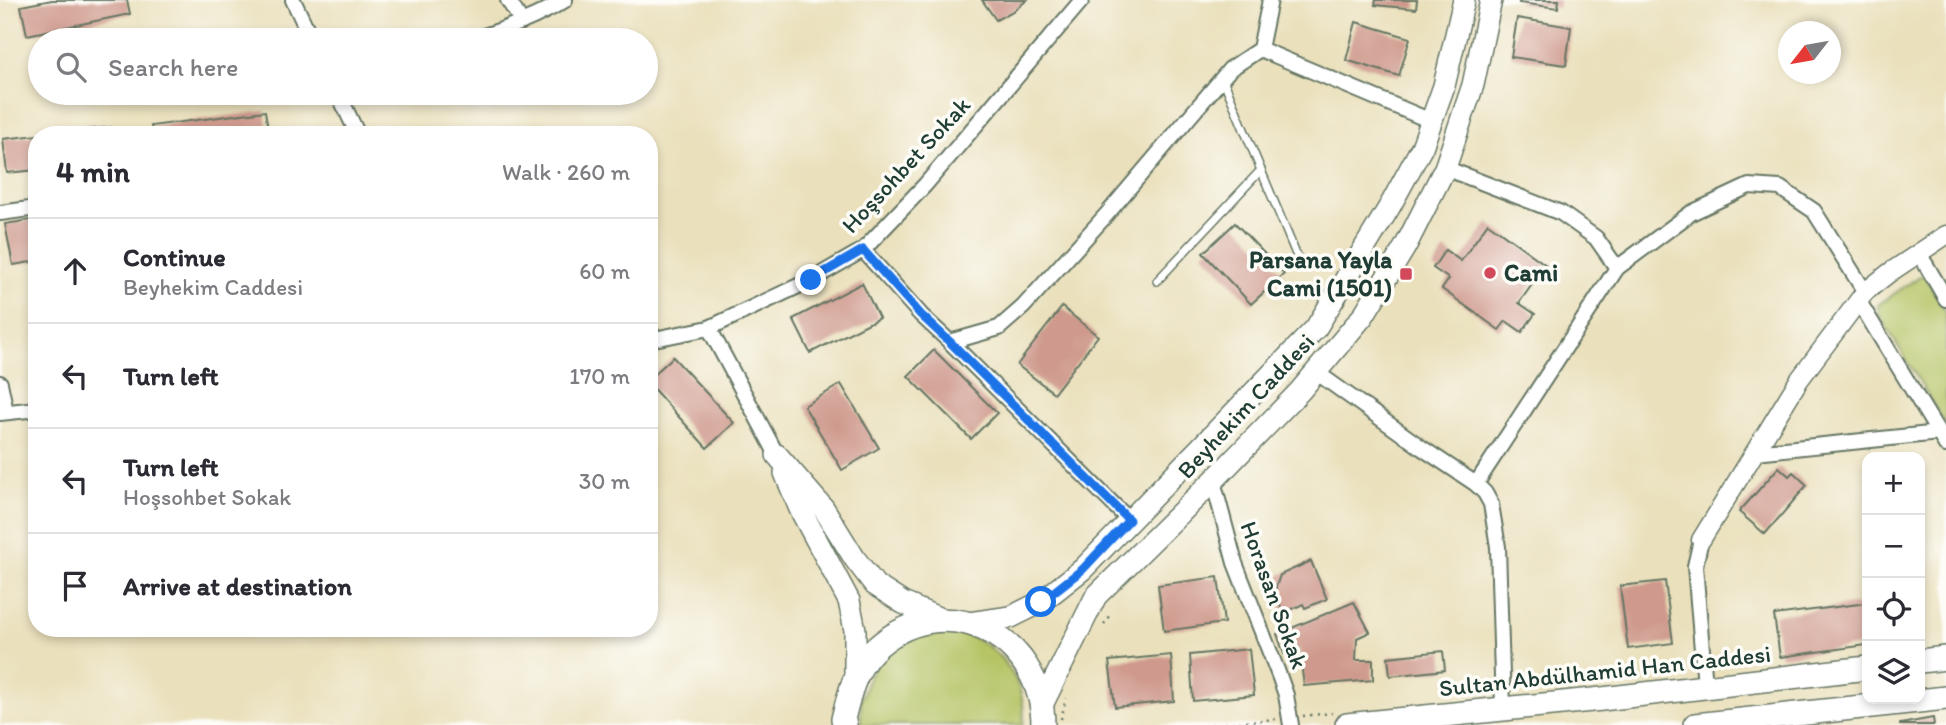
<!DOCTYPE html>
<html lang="en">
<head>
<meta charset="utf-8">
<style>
  body { margin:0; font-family:Itim,sans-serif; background:#f2f2f3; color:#2b2b33 }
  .controls { position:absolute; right:21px; bottom:21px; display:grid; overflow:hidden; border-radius:14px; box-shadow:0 4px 10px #0003 }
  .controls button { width:63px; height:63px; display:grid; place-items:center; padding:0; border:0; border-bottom:2px solid #e1e1e2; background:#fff; color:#2b2b33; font:35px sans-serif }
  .compass { position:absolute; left:1778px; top:21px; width:63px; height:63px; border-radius:50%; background:#fff; box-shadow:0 4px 10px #0003; rotate:239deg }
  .stop { position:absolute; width:21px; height:21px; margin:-16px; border:5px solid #1a73e8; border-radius:50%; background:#fff }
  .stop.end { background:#1a73e8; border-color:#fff; box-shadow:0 2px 7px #0008 }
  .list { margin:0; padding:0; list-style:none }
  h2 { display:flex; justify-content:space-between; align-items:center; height:91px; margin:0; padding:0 28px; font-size:30px }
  h2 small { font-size:23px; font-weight:400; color:#7c7c81 }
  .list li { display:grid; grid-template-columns:46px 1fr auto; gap:21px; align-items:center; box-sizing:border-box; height:105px; padding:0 28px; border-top:2px solid #e1e1e2 }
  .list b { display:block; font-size:26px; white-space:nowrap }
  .list p { margin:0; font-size:23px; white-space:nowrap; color:#7c7c81 }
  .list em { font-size:23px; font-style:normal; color:#7c7c81 }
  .icon { flex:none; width:38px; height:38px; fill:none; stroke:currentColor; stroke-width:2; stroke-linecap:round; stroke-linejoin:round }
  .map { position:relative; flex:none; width:1946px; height:725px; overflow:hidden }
  .search { position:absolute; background:#fff; box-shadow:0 4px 10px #0003; left:28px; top:28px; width:630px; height:77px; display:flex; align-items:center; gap:18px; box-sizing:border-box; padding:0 24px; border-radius:38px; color:#7c7c81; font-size:26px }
  .panel { position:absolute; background:#fff; box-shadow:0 4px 10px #0003; left:28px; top:126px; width:630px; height:511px; border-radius:28px }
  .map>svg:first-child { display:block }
  .green { fill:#b6c466; stroke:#6a804d; stroke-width:2 }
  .building { fill:#cf9a8d }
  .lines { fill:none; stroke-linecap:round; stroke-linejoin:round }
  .service-casing { stroke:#667664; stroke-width:10 }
  .minor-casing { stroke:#667664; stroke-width:18 }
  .tertiary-casing { stroke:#667664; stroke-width:21 }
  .secondary-casing { stroke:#667664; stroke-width:24 }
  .primary-casing { stroke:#667664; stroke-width:26 }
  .path { stroke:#667664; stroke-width:2.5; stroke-dasharray:2 5; stroke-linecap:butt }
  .service { stroke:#fff; stroke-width:7 }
  .minor { stroke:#fff; stroke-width:14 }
  .tertiary { stroke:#fff; stroke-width:18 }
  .secondary { stroke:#fff; stroke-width:21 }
  .primary { stroke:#fff; stroke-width:23 }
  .route { stroke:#1a73e8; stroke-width:9 }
  .poi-dot { fill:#d1495b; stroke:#fdfcf7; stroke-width:2.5 }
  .labels { text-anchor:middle; stroke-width:7; stroke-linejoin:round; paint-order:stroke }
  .street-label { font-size:24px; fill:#1f3d34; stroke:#fdfcf7 }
  .poi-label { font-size:24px; font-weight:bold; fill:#1f3d34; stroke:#fdfcf7; text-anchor:end }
</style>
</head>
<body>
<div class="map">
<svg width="1946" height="725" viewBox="0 0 1946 725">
  <rect width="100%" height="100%" fill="#fdfcf7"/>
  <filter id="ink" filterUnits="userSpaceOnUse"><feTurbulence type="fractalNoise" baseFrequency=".0143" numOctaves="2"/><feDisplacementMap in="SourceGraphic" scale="14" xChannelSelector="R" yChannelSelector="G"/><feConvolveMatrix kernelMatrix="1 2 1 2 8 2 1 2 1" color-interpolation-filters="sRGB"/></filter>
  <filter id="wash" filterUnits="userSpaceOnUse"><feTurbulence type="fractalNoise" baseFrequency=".00686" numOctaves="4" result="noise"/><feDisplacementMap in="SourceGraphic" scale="28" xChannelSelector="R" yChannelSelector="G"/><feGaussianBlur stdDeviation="1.57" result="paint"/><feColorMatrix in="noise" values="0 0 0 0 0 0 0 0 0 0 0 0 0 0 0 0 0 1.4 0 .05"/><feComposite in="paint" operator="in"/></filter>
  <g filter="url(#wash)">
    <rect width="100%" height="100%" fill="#eae0bc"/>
    <g class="green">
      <path d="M1920,276H1925L1946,312V425L1879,315L1878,305Z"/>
      <path d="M938,632C947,633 957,633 966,635C1003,648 1028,686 1023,725H861V699L871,673L889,651L913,637Z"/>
    </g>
    <g id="blocks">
      <g class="building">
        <path d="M52,0H127L130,14L27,35L21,6Z"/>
        <path d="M982,0H1027L1015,10L996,20Z"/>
        <path d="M1376,0H1417L1416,9L1375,5Z"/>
        <path d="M1520,0H1559L1558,8L1519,3Z"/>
        <path d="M1517,18L1571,27L1566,65L1511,57Z"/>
        <path d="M1356,22L1410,38L1399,76L1346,60Z"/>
        <path d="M265,111L269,135H152L151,126Z"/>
        <path d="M111,127V135H57V133Z"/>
        <path d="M37,135V170L7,173L3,139Z"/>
        <path d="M37,219V261L13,265L5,224Z"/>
        <path d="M1235,223L1284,274L1251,304L1203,253Z"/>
        <path d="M1488,223L1546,265L1519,303L1535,314L1522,332L1506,321L1499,330L1442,289L1449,279L1433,268L1445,250L1461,261Z"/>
        <path d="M862,283L879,318L810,353L793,319Z"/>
        <path d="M1062,307L1098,336L1054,393L1017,365Z"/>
        <path d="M934,350L997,413L971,439L908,376Z"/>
        <path d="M673,357L734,423L707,448L649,384V379Z"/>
        <path d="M841,384L879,448L842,470L804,406Z"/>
        <path d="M1779,467L1789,476L1793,472L1807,485L1765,534L1739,512Z"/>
        <path d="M1311,561L1327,599L1305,608L1303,604L1284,613L1274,593L1280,575Z"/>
        <path d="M1218,577L1224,623L1164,631L1158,585Z"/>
        <path d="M1665,581L1673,643L1628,649L1620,586Z"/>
        <path d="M1354,602L1370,632L1357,638L1356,660H1373V680L1304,686L1299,648L1284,654L1277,634Z"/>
        <path d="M1867,603V645L1780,657L1774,615Z"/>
        <path d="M1249,649L1254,695L1193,701L1190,655Z"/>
        <path d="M1443,651L1445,670L1390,676L1388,657Z"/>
        <path d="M1171,655L1174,701L1115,707L1109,661Z"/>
        <path d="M1933,718L1934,725H1900V724Z"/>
      </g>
    </g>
  </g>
  <g filter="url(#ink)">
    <use href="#blocks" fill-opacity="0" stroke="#667664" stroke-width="2"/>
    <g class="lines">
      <g class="service-casing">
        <g id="service">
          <path d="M1223,79L1298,259"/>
          <path d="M1157,281L1261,170"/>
        </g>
      </g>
      <g class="minor-casing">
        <g id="minor">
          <path d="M293,0L312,40"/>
          <path d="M508,0L522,22"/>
          <path d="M471,40C504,30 536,18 565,0"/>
          <path d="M1260,49L1431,121"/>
          <path d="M338,93L358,135"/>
          <path d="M1445,168L1561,213L1596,238L1617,268"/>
          <path d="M0,213L37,208"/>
          <path d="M863,250L921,315L950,342L999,328L1023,307L1107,214L1230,69L1260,49L1270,0"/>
          <path d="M1919,253L1946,299"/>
          <path d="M1858,300L1946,445"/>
          <path d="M709,328L777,455"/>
          <path d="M649,340L709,328L811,280L863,250L925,185L1082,0"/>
          <path d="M950,342L1129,520"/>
          <path d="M1316,372L1422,448L1476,484L1485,493L1491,504L1498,547L1503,708"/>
          <path d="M0,383L6,412"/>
          <path d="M0,413L37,409"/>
          <path d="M1755,452L1939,433"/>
          <path d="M1213,481L1235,563L1280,678L1286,695L1291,725"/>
          <path d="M1476,484L1617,268L1691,213L1749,186L1780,188L1814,211L1865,292"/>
          <path d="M1701,540L1695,566L1705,686"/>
        </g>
      </g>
      <g class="tertiary-casing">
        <path id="tertiary" d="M1701,540L1799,380L1865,292L1889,273L1946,235"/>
      </g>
      <g class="secondary-casing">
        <g id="secondary">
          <path d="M777,455L824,509L855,559L875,585L903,603L943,620"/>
          <path d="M785,473L800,509L849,601L855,630V677"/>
          <path d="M969,623L1011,617L1041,602L1083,569L1316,328L1390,206L1422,147L1444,86L1464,0"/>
          <path d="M1042,705L1096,596L1213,481L1300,391L1363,316L1405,247L1445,168L1473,85L1491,0"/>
        </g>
      </g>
      <g class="primary-casing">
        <g id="primary">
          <path d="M1920,661L1946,658"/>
          <path d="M845,725L843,719C849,695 855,669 873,651C940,585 1043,633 1043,725"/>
          <path d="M1347,725L1602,699L1867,668"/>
          <path d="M1695,725L1946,698"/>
        </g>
      </g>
      <g class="path">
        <path d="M1104,624L1109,616"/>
        <path d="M1303,716L1332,713"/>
        <path d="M1061,719L1066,698"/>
        <path d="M1211,725L1276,719"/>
      </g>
      <use href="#service" class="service"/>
      <use href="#minor" class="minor"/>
      <use href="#tertiary" class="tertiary"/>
      <use href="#secondary" class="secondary"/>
      <use href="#primary" class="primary"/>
    </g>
  </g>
  <g class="lines" filter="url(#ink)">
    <path class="route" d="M811,280L863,250L921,315L950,342L1129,520L1083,569L1041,602"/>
  </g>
  <g class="poi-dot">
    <circle cx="1490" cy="273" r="7"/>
    <rect x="1399" y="267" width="14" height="14" rx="3.5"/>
  </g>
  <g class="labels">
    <g class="street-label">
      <text transform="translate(906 165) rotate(-47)" y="8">Hoşsohbet Sokak</text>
      <text transform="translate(1246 406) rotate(-47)" y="8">Beyhekim Caddesi</text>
      <text transform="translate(1274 595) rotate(70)" y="8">Horasan Sokak</text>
      <text transform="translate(1605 671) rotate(-6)" y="8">Sultan Abdülhamid Han Caddesi</text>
    </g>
    <g class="poi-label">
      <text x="1392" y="268">Parsana Yayla<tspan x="1392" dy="28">Cami (1501)</tspan></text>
      <text x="1504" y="281" text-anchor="start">Cami</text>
    </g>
  </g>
</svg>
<div class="controls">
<button>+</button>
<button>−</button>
<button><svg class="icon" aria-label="locate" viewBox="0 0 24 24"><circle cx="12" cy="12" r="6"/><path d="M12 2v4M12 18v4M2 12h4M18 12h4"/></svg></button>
<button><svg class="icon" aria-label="layers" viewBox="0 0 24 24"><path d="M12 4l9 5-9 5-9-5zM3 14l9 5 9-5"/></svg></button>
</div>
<svg class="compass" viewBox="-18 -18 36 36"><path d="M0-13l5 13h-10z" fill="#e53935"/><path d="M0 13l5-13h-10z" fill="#7c7c81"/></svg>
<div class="stop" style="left:1041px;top:602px"></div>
<div class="stop end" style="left:811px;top:280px"></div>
<div class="search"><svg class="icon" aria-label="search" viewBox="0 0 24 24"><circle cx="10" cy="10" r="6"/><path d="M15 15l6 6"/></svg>Search here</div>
<section class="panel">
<h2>4 min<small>Walk · 260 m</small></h2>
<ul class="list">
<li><svg class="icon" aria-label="ahead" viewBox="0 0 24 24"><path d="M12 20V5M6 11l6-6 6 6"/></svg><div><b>Continue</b><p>Beyhekim Caddesi</p></div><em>60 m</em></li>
<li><svg class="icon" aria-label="left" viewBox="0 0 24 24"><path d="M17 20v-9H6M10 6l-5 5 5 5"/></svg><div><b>Turn left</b></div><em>170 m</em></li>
<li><svg class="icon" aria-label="left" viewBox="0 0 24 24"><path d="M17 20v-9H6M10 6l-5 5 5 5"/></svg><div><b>Turn left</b><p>Hoşsohbet Sokak</p></div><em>30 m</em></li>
<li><svg class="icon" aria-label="arrive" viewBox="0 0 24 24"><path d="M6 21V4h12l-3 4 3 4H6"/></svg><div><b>Arrive at destination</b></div></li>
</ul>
</section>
</div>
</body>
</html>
